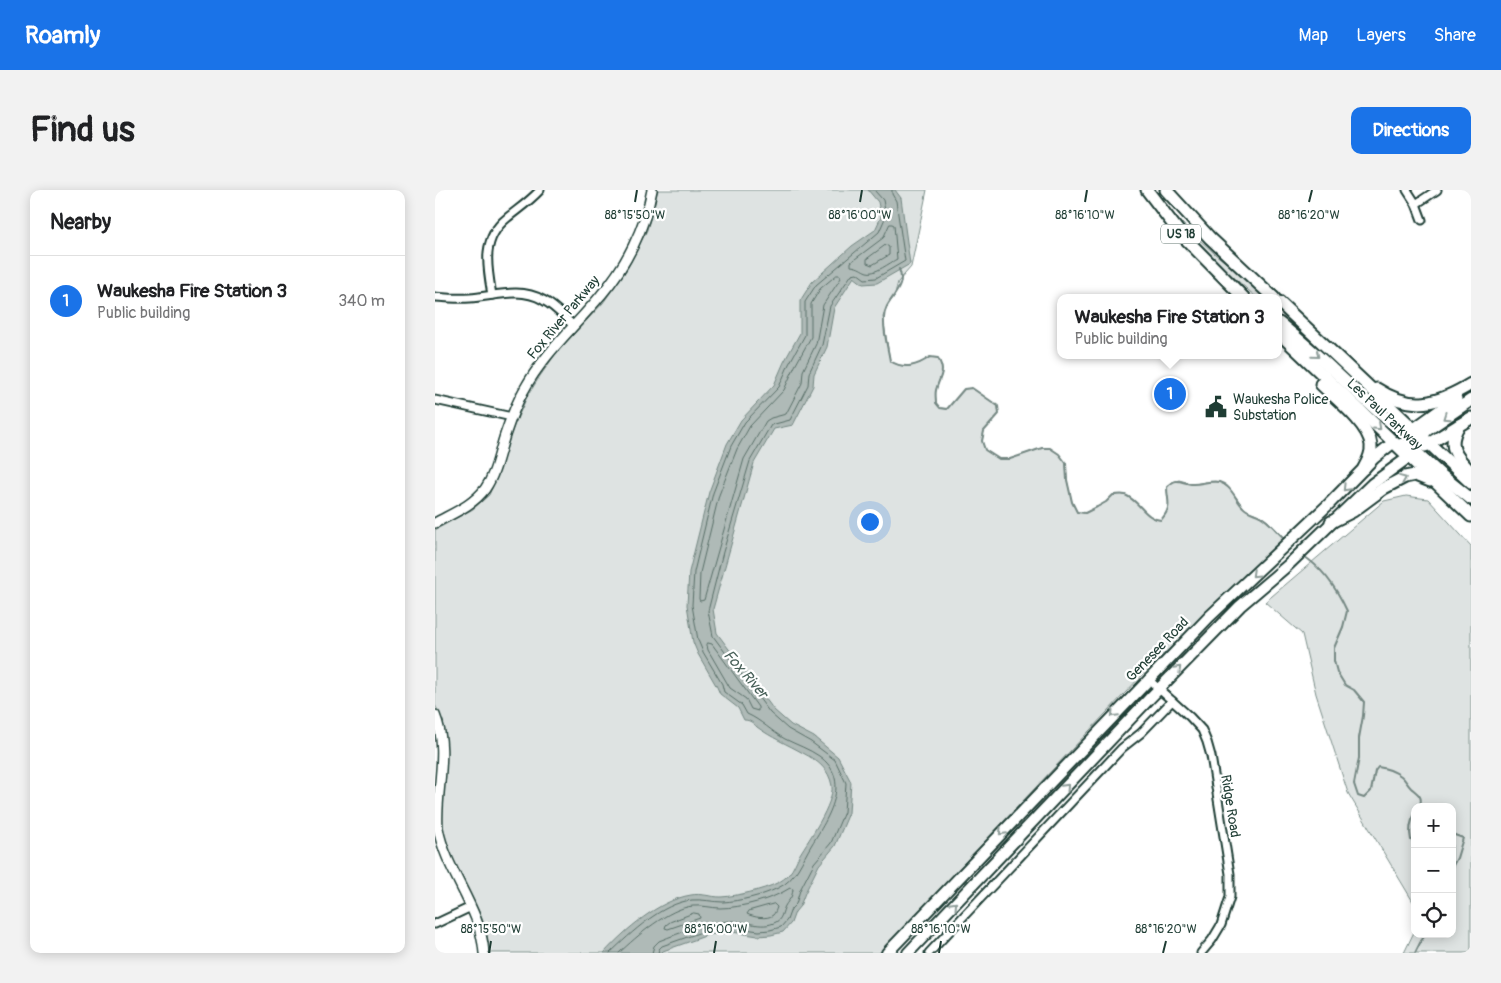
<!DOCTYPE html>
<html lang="en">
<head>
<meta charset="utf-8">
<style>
  body { margin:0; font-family:Pangolin,sans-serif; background:#f2f2f2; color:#202124 }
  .controls { position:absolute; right:15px; bottom:15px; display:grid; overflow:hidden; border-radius:10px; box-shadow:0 2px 12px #0003 }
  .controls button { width:45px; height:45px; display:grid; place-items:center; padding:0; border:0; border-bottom:1px solid #e0e0e0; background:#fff; color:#202124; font:25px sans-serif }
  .you { position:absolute; left:434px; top:331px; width:18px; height:18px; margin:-12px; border:4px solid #fff; border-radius:50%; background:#1a73e8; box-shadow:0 0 0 8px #1a73e833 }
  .badge { display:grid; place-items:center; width:32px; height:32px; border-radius:50%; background:#1a73e8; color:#fff; font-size:16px; font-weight:700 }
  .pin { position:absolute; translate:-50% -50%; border:2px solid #fff; box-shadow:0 1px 5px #0006 }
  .popup { position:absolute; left:622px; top:104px; width:225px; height:65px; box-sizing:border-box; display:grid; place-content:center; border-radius:10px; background:#fff; filter:drop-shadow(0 1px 4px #0005); font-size:16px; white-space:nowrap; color:#757577 }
  .popup b { font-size:19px; color:#202124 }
  .popup::after { content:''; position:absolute; left:50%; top:100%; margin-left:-10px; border:10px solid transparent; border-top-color:#fff }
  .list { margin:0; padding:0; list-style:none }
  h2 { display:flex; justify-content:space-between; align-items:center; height:65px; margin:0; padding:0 20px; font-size:21px }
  h2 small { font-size:16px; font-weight:400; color:#757577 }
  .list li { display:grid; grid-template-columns:32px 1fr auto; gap:15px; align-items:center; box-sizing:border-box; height:90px; padding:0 20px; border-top:1px solid #e0e0e0 }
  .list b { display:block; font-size:19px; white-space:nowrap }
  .list p { margin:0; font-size:16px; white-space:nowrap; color:#757577 }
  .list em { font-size:16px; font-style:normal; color:#757577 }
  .icon { flex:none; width:28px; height:28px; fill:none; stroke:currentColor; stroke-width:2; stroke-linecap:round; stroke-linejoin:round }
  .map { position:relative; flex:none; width:1036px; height:763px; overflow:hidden; border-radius:10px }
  header { display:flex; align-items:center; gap:30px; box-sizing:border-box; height:70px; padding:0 25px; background:#1a73e8; color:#fff }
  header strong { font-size:24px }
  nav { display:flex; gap:28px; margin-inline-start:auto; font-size:18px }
  .intro { display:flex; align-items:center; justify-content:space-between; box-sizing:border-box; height:120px; padding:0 30px }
  h1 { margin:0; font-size:35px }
  .button { padding:12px 22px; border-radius:10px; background:#1a73e8; color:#fff; font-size:18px; font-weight:700 }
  main { display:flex; gap:30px; padding:0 30px }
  aside { flex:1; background:#fff; border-radius:10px; box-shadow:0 2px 12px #0003 }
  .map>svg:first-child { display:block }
  .green { fill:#dee3e2; stroke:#7e908b }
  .water { fill:#afbab7; stroke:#758883 }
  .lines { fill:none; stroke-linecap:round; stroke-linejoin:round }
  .shore { stroke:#596f68; stroke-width:1 }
  .stream { stroke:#758883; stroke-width:2 }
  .minor-casing { stroke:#1f3d34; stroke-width:11 }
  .tertiary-casing { stroke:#1f3d34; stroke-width:12 }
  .secondary-casing { stroke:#1f3d34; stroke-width:14 }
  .primary-casing { stroke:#1f3d34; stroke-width:15 }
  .minor { stroke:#fff; stroke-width:7 }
  .tertiary { stroke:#fff; stroke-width:9 }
  .secondary { stroke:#fff; stroke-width:10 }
  .primary { stroke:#fff; stroke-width:11 }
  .oneway { stroke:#8f9e9a }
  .ticks { fill:none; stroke:#1f3d34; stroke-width:2 }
  .labels { text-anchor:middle; stroke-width:4.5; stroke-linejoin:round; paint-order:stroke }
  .shield { fill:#fff; stroke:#627771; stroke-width:1 }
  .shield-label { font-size:12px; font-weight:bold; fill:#1f3d34 }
  .street-label { font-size:14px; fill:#1f3d34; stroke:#fff }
  .poi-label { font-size:14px; fill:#1f3d34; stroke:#fff; text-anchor:start }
  .water-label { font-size:15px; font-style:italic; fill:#4a625b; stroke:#fff }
  .ticks-label { font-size:12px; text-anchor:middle; fill:#1f3d34; stroke:#fff; stroke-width:4.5; stroke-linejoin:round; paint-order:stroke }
</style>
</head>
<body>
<header>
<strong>Roamly</strong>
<nav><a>Map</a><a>Layers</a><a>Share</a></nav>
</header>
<div class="intro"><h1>Find us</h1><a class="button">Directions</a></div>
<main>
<aside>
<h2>Nearby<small></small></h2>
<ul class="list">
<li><span class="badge">1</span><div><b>Waukesha Fire Station 3</b><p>Public building</p></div><em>340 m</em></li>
</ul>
</aside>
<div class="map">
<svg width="1036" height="763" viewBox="0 0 1036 763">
  <rect width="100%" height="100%" fill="#fff"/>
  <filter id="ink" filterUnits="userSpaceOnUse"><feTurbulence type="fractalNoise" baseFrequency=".02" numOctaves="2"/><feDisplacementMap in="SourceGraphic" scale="10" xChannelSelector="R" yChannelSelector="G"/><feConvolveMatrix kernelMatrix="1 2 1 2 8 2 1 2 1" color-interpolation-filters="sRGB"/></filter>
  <g filter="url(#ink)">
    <g class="green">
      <path d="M223,0H492L476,77L463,92L459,107L452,116L448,127L455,171C470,180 482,176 495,167L503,168C511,183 505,185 501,200C500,204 501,209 501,213L505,218L512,219L529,199L537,198L563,216L564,224L549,241L547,251L550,260L564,269H575L607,258H615L624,264L631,273L632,290L637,312L642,322L650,323L662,317L671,312L678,305C682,305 687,304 690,305C705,311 710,329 726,330C738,316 732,312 732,297L737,292L744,290L759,294L770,292H785L791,296L797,302L810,319L824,325L833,331L849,348L708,484L444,763H55C53,754 53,745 50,737C38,701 8,665 6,627C5,590 22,549 0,515V340L38,319L54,305L63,284L78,238L92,207L105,186L122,162L168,113L192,79L212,40Z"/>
      <path d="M747,33L780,64L812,89L832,108H822L765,57L746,34Z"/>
      <path d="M971,306L993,309L1036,356V763H969L980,740V744H1017V617H980V715L913,603L881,504L867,444L830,412L949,311Z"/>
    </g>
    <path class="water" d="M433,0H460L466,8L475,74L442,93L428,94L419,87L399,118L392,157L379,184L378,196L358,235L339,239L319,273L278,419L282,443L339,520L356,535L379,547L403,567L416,592L414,623L400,656L384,675L370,703L365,716L360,722L356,733L348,742L336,745L323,746L297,742L273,745L228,761L226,763H169C190,740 224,710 256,705C266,703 276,707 286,707C302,706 328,700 342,693C346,691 351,688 354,684C359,678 361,671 365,664C374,649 399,614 397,596C394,579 383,571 368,563C352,554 337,548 322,537C318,533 315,530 309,530L303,518L285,504L282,497L263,464L258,452L252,415L254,382L274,302L292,254L306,230L339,195L349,172L365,143V111L377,92L417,56L440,40L446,27L443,12Z"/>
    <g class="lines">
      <g class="shore">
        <path d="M455,34H457L459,35L462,69C456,72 439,85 432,82C426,80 425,77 416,76V72L448,48Z"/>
        <path d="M451,55L454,57V65L437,75L432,73V69Z"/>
        <path d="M402,85H405L406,88L388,115L381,154L368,181L367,193L351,224L336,228L331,231L309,269L269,410L265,411L264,409L265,383L284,305L302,259L315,236L349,200L360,176L376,147V114L385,99Z"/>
        <path d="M273,453L277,454L323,517V521L316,519L311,509L295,498L273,460L272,455Z"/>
        <path d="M339,714L342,717C341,720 340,723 338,725C332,730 318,727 312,724L314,721Z"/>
        <path d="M259,723L264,724L265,728L233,739L230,738L231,735L235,732Z"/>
        <path d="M175,763C196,743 227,713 257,710C267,709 278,712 288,712C305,711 327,706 343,698C361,690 367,670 377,654C393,628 418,590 384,566C374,559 362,555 350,549C337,542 326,530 312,524L307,515L289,502L287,494L268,462L263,450L257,415L259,382L278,303L296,256L310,232L344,197L354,174L370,145V112L381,95L444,42L451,26L448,10L439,0"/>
        <path d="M184,763C202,746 234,718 258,716C267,715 277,718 285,718C306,718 338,709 355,698L358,699C357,709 354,709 350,716C347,722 347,729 341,732C326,740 310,730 295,731C270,733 247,742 224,751L219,756L217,763"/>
        <path d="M223,763L224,759L227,756L272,740L297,737L324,741L335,740L346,737L352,730L356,719L361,714L365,700L379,673L396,653L409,622L411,593L400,570L376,552L353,539L335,523L278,446L273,421L288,362L315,271L336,235L355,230L373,195L374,183L387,155L395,116L417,84L422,83L430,89L441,88L470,71L461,11L457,4V0"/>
      </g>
      <g class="stream">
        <path d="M464,79C473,100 449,109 449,128C448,142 453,158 455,171C470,180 482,176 495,167L503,168C511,183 505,185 501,200C500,204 501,209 501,213L505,218L512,219L529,199L537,198L563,216L564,224L549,241L547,251L550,260L564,269H575L607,258H615L624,264L631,273L632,290L637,312L642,322L650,323L662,317L671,312L678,305C682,305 687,304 690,305C705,311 710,329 726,330C738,316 732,312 732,297C742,287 744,292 756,294C765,295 775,290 784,292C796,295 800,309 808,317C812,322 819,323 825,326C835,332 842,342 851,350"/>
        <path d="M867,365C888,378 902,399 912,421L908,437L899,458V471L902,482L910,495L919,500L929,512L928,526L924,548V568L919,594L923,606L929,608L936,601L940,581L943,577C951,578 959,581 966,586C970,589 972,594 976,598C983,604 989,607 984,617"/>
        <path d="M980,624C975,632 974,641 976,650L980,652"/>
        <path d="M1017,644L1028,648L1022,668L1017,677"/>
        <path d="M980,763L986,751L991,744"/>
      </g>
      <g class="minor-casing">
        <g id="minor">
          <path d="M972,0L981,14L987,30"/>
          <path d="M981,14L1002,0"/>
          <path d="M57,105C52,76 46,49 72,28C83,19 95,11 105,0"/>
          <path d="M0,107C12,108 23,109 35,108C60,106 85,97 108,110C120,116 129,127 138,135"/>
          <path d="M0,210L77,227"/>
          <path d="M713,489L755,527L767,540L772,552L776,566L795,684V707L786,735L777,750L766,763"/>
          <path d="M0,734L36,717"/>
          <path d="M494,763L687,558L706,543L737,511"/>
        </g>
      </g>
      <g class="tertiary-casing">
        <g id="tertiary">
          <path d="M0,333C18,323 37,316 50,299C61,283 64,263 70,245C75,230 81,214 89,200C109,163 140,137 166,105C191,76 210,38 217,0"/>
          <path d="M0,525C15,561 0,601 3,638C11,682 46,718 49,763"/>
        </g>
      </g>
      <g class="secondary-casing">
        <g id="secondary">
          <path d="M452,763L774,427L895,313L939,268L959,252"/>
          <path d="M473,763L715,508L805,416L852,376L937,294L974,267"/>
        </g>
      </g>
      <g class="primary-casing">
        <g id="primary">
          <path d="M712,0L744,42L809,108"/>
          <path d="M731,0L775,48L839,108"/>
          <path d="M844,112L1036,293"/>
          <path d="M844,133C862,148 880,163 897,179C917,197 967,248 991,253"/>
          <path d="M844,143L1036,326"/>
          <path d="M886,194C900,208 934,234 936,255C937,263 933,271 929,278"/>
          <path d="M942,199C977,222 1003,214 1036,194"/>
          <path d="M1024,235C1011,256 1021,267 1036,282"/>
          <path d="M975,242L1021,209"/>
          <path d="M983,250L992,240L1036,210"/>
          <path d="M967,254L981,262L1006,285L1036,309"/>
          <path d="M990,256L1036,228"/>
          <path d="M896,332L918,321L949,298L970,287L980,285L995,291"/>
        </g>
      </g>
      <use href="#minor" class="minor"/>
      <use href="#tertiary" class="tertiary"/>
      <use href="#secondary" class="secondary"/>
      <use href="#primary" class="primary"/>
    </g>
    <defs><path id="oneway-chevron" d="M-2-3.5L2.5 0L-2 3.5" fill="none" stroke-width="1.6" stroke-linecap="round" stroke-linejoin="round" transform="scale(1.25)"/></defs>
    <g class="oneway">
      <use href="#oneway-chevron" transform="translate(881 165) rotate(41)"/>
      <use href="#oneway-chevron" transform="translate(1011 227) rotate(145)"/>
      <use href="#oneway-chevron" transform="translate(943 237) rotate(43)"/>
      <use href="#oneway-chevron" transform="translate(968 289) rotate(-22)"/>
      <use href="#oneway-chevron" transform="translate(911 298) rotate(134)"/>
      <use href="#oneway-chevron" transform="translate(820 384) rotate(136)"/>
      <use href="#oneway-chevron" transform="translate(743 479) rotate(-45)"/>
      <use href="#oneway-chevron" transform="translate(679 524) rotate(134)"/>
      <use href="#oneway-chevron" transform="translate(631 597) rotate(-47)"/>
      <use href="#oneway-chevron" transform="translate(567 642) rotate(134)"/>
      <use href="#oneway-chevron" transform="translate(519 715) rotate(-47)"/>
    </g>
  </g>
  <path class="ticks" d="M200,12L202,0M425,12L427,0M650,12L652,0M874,12L877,0M54,763L56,751M279,763L281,751M504,763L506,751M728,763L731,751"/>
  <defs>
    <g id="civic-bare" transform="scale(1.725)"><path d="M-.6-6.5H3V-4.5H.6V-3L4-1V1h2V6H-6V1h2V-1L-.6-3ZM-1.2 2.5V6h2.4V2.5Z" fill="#1f3d34" stroke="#fff" stroke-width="2.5" paint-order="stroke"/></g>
  </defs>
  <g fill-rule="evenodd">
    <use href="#civic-bare" x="781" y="217"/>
  </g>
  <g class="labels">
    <rect class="shield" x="726" y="34.5" width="40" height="19" rx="4"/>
    <g class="shield-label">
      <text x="746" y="48">US 18</text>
    </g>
    <g class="street-label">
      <text transform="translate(128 127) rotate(-50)" y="5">Fox River Parkway</text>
      <text transform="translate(950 224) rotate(43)" y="5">Les Paul Parkway</text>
      <text transform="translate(722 459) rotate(-46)" y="5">Genesee Road</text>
      <text transform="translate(796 616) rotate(81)" y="5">Ridge Road</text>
    </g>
    <g class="poi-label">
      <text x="798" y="214">Waukesha Police<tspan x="798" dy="16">Substation</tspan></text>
    </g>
    <g class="water-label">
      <text transform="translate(311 484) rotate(49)" y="5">Fox River</text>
    </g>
  </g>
  <g class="ticks-label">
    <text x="200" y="29">88°15'50"W</text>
    <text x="425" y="29">88°16'00"W</text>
    <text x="650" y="29">88°16'10"W</text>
    <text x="874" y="29">88°16'20"W</text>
    <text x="56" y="743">88°15'50"W</text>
    <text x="281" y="743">88°16'00"W</text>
    <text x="506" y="743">88°16'10"W</text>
    <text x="731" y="743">88°16'20"W</text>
  </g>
</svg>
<div class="controls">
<button>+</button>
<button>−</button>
<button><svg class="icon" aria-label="locate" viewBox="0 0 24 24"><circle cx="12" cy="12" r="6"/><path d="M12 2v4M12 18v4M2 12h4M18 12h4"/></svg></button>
</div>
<div class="you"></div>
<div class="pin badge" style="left:735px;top:204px">1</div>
<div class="popup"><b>Waukesha Fire Station 3</b>Public building</div>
</div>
</main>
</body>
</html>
